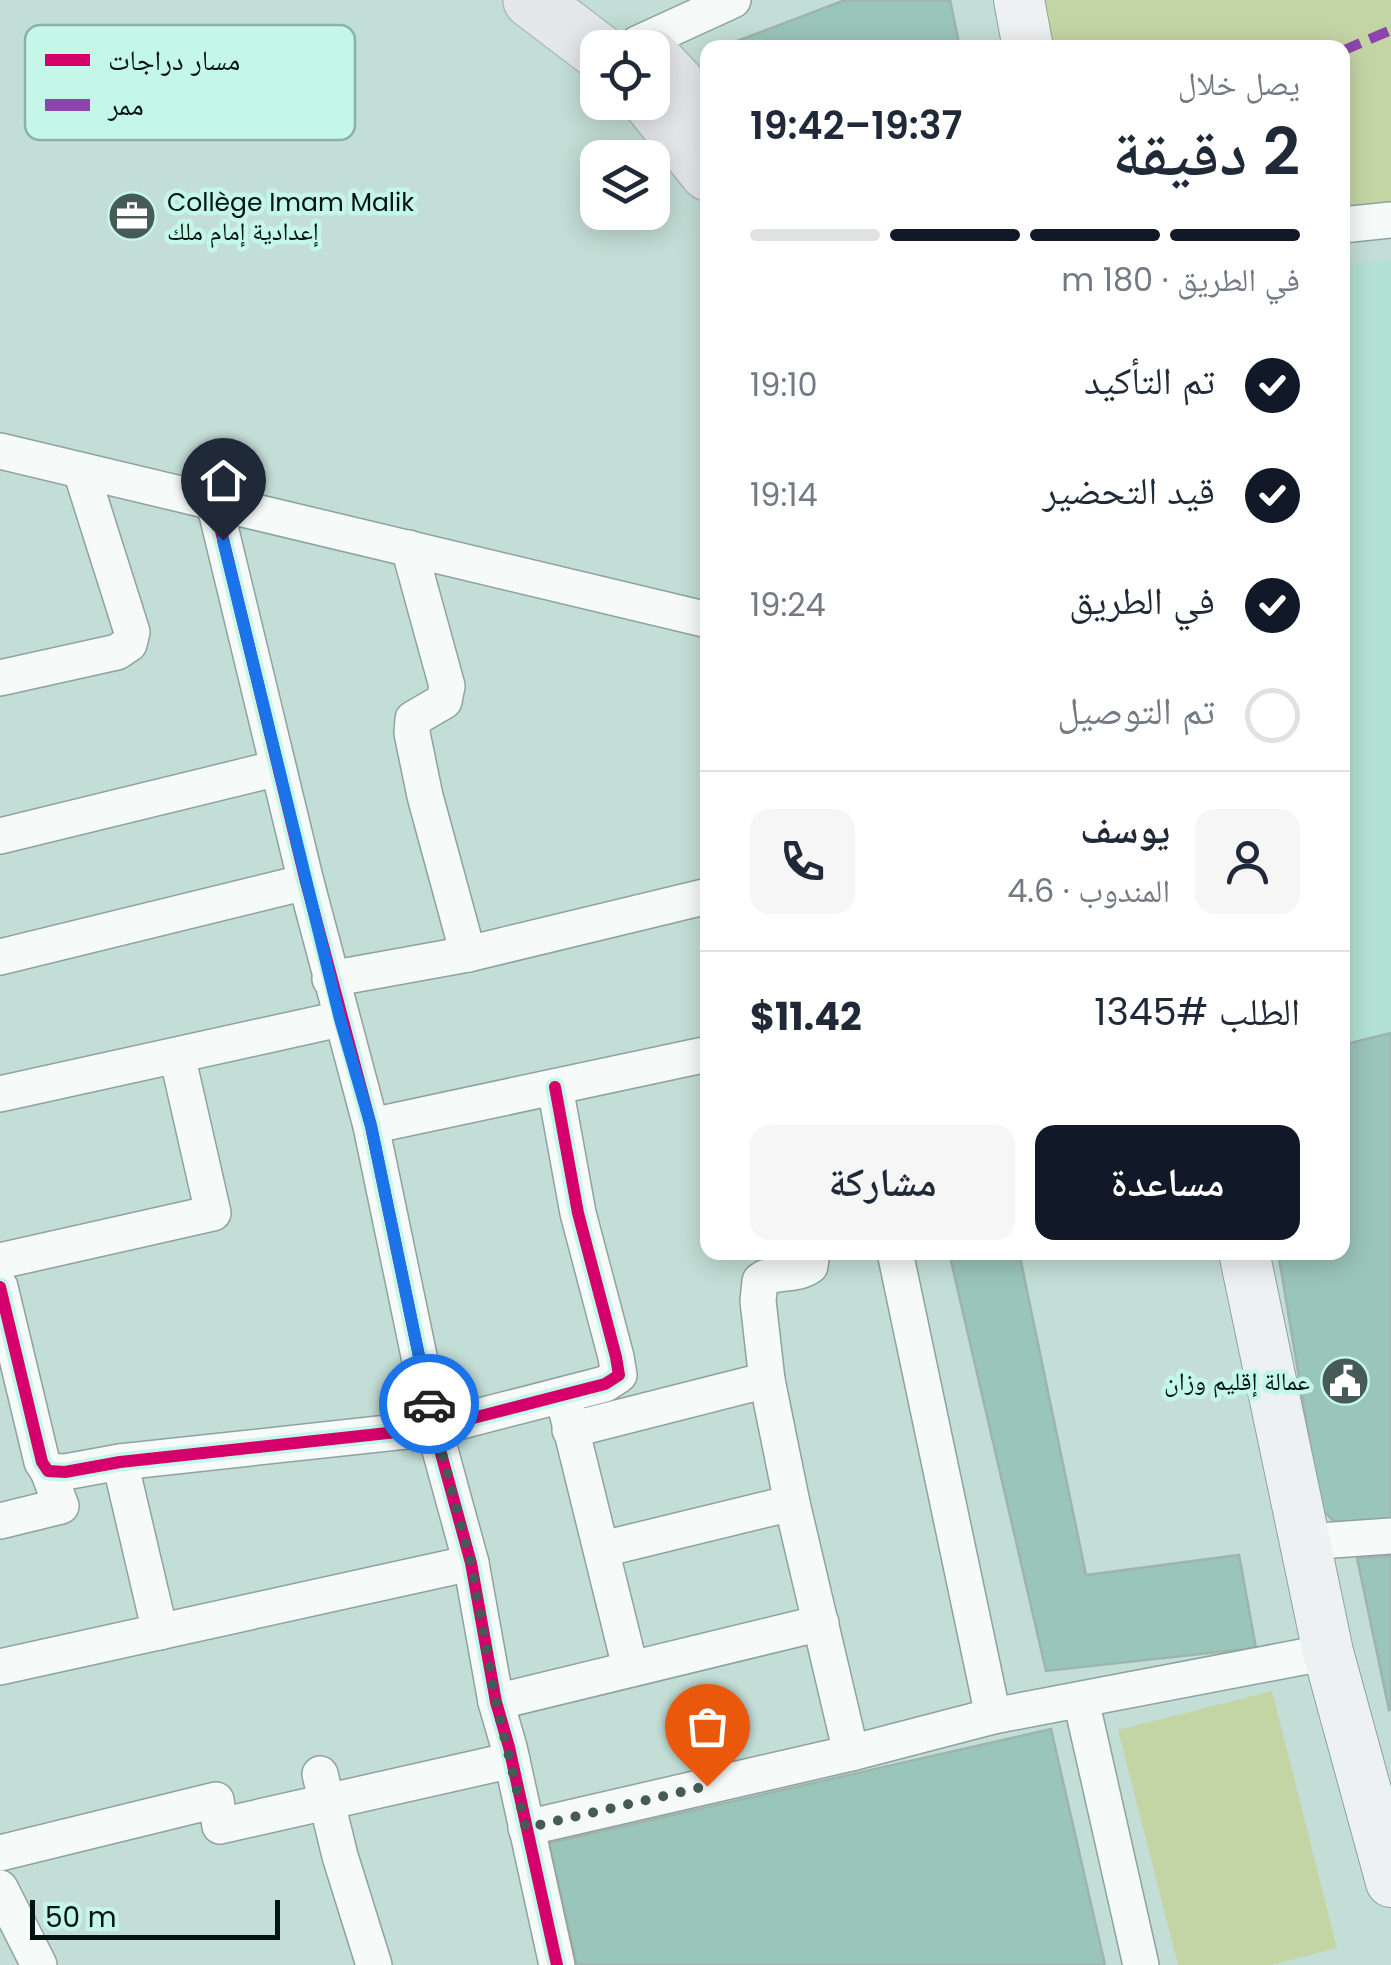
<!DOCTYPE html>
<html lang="ar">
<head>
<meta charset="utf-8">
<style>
	body { margin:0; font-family:Poppins,"Noto Naskh Arabic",sans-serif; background:#f6f6f7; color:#1f2937; direction:rtl; height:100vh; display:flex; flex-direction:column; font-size:38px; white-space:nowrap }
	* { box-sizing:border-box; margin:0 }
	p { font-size:32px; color:#747a83 }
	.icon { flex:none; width:55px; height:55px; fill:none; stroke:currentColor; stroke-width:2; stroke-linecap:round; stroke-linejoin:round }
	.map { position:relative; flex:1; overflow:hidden; direction:ltr }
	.drawer { position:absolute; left:700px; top:40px; width:650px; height:1220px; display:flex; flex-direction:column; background:#fff; border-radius:20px; box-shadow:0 5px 25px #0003; direction:rtl }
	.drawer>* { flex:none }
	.fabs { position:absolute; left:580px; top:30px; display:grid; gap:20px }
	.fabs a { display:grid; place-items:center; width:90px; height:90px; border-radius:20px; background:#fff; box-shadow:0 5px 25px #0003; font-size:50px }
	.scale { position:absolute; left:30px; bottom:25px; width:250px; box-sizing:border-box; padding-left:10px; border:5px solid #02140f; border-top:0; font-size:28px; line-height:35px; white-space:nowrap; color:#02140f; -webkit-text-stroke:8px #c4f7e7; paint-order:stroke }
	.pin { position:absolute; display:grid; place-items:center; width:85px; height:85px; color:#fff; margin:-102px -42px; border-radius:50% 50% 50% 0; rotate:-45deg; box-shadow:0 0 10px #0007 }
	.pin .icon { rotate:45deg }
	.courier { position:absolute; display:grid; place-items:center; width:100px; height:100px; margin:-50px; border:8px solid #1a73e8; border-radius:50%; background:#fff; color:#222; box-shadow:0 2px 12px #0007 }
	.overview em { font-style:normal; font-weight:600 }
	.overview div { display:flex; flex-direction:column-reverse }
	.overview { display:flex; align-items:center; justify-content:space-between; height:170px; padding:0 50px }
	h1 { font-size:65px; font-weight:600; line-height:75px }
	.bar { display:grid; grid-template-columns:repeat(4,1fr); gap:15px 10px; align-content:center; height:120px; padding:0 50px }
	.bar i { height:12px; border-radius:8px; background:#e0e1e3 }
	.bar .selected { background:#111827 }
	.bar p { grid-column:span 4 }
	.line { display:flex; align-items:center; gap:25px; padding:0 50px; border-top:2px solid #e0e1e3 }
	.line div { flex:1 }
	.round { display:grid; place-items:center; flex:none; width:105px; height:105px; border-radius:20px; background:#f6f6f7 }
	ol { padding:0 50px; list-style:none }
	li { display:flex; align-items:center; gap:30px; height:110px }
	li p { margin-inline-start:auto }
	li .icon { padding:10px; border-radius:50%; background:#111827; color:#fff; stroke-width:4 }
	li:last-child { color:#747a83 }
	li i { width:55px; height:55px; border:5px solid #e0e1e3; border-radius:50% }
	.primary-button { display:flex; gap:20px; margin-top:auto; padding:20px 50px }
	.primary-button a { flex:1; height:115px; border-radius:20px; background:#111827; color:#fff; font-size:40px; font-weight:600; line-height:115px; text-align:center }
	.primary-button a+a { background:#f6f6f7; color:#1f2937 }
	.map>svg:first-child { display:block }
	.built { fill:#b3e1d3 }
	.green { fill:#c4d5a5 }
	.building { fill:#9ac5ba; stroke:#9eb4ad; stroke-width:2.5 }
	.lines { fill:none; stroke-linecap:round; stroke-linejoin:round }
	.street-casing { stroke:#8ea39d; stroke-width:38 }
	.secondary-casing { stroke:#8ea39d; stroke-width:52 }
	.primary-casing { stroke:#aebbb8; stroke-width:58 }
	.street { stroke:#f6faf9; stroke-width:35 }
	.secondary { stroke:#eef1f2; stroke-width:50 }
	.primary { stroke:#e5e8eb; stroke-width:55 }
	.quiet { stroke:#8e44ad; stroke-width:10; stroke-dasharray:20 10; stroke-linecap:butt }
	.cycleway-casing { stroke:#c4f7e7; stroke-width:19 }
	.cycleway { stroke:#d6006c; stroke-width:12 }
	.done { stroke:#465b55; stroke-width:10; stroke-dasharray:0 18 }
	.route { stroke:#1a73e8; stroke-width:12 }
	.labels { text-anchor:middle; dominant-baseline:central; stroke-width:9; stroke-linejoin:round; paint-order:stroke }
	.poi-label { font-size:25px; fill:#02140f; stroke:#c4f7e7; text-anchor:start }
	.key { fill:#c4f7e7; stroke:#8ab3a6; stroke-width:2.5 }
	.key-label { font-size:28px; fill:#02140f }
</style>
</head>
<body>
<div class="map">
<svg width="1391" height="1965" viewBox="0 0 1391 1965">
	<rect width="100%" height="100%" fill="#c3ded6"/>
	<polygon class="built" points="1391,260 1391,1033 1343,1045 1343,264"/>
	<g class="green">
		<polygon points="1008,0 1391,0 1391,234 1343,238 1342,48 1018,47"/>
		<polygon points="1272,1691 1337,1948 1271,1965 1178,1965 1118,1730"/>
	</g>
	<g class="building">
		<polygon points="845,0 950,0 960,48 724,46"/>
		<polygon points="1391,1033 1391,1524 1338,1525 1321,1509 1278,1252 1342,1252 1342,1045"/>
		<polygon points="949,1252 1019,1252 1086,1575 1239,1555 1256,1648 1046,1671"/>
		<polygon points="1391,1556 1391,1709 1389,1710 1357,1558"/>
		<polygon points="1051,1729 1105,1965 577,1965 549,1843"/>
	</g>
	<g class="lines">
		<g class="street-casing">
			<g id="street">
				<polyline points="637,44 733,0"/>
				<polyline points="1342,225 1391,220"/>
				<polyline points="0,451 708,620"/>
				<polyline points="214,502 306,882 371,1126 434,1428 471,1563 496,1702 509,1747 557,1965"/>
				<polyline points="409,548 447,686 444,701 413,719 412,733 425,796 468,954"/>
				<polyline points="0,678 117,652 129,644 132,632 81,471"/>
				<polyline points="0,836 278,768"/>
				<polyline points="0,957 306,882"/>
				<polyline points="330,979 468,954 708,896"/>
				<polyline points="0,1094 340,1019"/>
				<polyline points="371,1126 708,1054"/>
				<path d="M812,1252L810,1266C795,1277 774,1269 760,1281L758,1301L767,1380L792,1503L851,1753"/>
				<polyline points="895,1252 993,1716 1328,1652"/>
				<polyline points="0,1261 213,1213 177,1055"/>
				<polyline points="0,1287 42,1462 48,1471 65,1472 120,1462 434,1428 605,1384 619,1375 616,1357 578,1213 555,1087"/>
				<polyline points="563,1396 630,1667"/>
				<polyline points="570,1430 767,1380"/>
				<polyline points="120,1462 160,1632"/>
				<polyline points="0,1521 61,1506 48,1471"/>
				<polyline points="1305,1542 1391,1536"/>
				<polyline points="603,1549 792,1503"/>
				<polyline points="0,1667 471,1563"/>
				<polyline points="1081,1700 1141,1965"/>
				<polyline points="496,1702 821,1623"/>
				<polyline points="320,1774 340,1856 374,1965"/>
				<polyline points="526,1828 851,1753 993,1716"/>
				<polyline points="0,1853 216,1800 220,1826 512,1760"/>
				<polyline points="0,1888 39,1965"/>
			</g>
		</g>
		<g class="secondary-casing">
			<g id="secondary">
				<polyline points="1019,0 1028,48"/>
				<polyline points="1244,1252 1328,1652 1391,1882"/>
			</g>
		</g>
		<g class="primary-casing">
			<g id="primary">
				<polyline points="531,0 598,51"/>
				<polyline points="652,57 708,117"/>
				<polyline points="651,102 708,173"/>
			</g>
		</g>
		<use href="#street" class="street"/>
		<use href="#secondary" class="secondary"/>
		<use href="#primary" class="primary"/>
		<polyline class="quiet" points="1342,51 1391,30"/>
		<g class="cycleway-casing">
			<g id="cycleway">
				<polyline points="214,502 306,882 371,1126 434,1428 471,1563 496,1702 509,1747 557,1965"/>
				<polyline points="0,1287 42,1462 48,1471 65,1472 120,1462 434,1428 605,1384 619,1375 616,1357 578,1213 555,1087"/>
			</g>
		</g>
		<use href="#cycleway" class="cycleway"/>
	</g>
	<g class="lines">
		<polyline class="done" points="429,1404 471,1563 496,1702 526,1828 707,1786"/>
		<polyline class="route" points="223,540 340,1019 371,1126 429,1404"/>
	</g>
	<defs>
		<g id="office-disc" transform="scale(2.5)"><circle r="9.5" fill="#465b55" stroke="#c4f7e7"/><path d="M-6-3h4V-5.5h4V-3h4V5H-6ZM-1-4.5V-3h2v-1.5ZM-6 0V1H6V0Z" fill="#fff"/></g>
		<g id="civic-disc" transform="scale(2.5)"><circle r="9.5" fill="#465b55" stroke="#c4f7e7"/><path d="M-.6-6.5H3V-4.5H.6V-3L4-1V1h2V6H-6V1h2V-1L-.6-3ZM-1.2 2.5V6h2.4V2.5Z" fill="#fff"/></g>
	</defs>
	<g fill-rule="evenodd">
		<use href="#office-disc" x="132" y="216"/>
		<use href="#civic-disc" x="1345" y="1381"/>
	</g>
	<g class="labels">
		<g class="poi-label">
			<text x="167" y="202">Collège Imam Malik<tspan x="167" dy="29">إعدادية إمام ملك</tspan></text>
			<text x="1310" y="1381" text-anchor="end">عمالة إقليم وزان</text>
		</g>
	</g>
	<rect x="25" y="25" width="330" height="115" rx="15" class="key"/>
	<rect x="45" y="54" width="45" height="12" fill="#d6006c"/>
	<rect x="45" y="99" width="45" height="12" fill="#8e44ad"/>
	<g class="key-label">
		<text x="108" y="70">مسار دراجات</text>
		<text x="108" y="115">ممر</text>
	</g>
</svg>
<div class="fabs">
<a><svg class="icon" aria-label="locate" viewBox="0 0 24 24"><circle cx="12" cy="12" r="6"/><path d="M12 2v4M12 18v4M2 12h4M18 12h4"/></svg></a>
<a><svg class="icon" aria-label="layers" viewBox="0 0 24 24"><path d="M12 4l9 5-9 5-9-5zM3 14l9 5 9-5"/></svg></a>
</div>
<div class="scale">50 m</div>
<div class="pin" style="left:707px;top:1786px;background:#ea580c"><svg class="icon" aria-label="bag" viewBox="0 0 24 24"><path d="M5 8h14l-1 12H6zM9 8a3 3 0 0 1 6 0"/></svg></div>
<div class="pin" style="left:223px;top:540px;background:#1f2937"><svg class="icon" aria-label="home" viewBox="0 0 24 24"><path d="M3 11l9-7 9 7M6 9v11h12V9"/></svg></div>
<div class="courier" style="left:429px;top:1404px"><svg class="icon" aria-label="car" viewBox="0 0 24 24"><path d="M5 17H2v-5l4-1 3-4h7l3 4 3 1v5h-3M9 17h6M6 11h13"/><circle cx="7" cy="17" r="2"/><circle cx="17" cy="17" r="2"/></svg></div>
<section class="drawer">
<div class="overview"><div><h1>2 دقيقة</h1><p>يصل خلال</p></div><em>19:37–19:42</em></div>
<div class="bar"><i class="selected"></i><i class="selected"></i><i class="selected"></i><i></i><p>في الطريق · 180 m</p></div>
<ol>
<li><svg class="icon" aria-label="check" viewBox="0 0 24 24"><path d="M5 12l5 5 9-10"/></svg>تم التأكيد<p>19:10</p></li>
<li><svg class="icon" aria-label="check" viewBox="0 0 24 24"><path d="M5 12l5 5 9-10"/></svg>قيد التحضير<p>19:14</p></li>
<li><svg class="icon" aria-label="check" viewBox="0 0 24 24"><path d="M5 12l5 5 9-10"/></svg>في الطريق<p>19:24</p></li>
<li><i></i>تم التوصيل</li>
</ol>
<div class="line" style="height:180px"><a class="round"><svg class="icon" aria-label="person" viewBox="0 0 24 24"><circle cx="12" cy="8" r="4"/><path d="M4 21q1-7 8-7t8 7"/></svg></a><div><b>يوسف</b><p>المندوب · 4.6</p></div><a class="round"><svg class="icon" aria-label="phone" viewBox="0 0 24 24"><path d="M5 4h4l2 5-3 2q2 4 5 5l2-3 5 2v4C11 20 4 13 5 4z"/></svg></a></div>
<div class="line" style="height:130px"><div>الطلب #1345</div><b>$11.42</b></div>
<div class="primary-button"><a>مساعدة</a><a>مشاركة</a></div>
</section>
</div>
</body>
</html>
